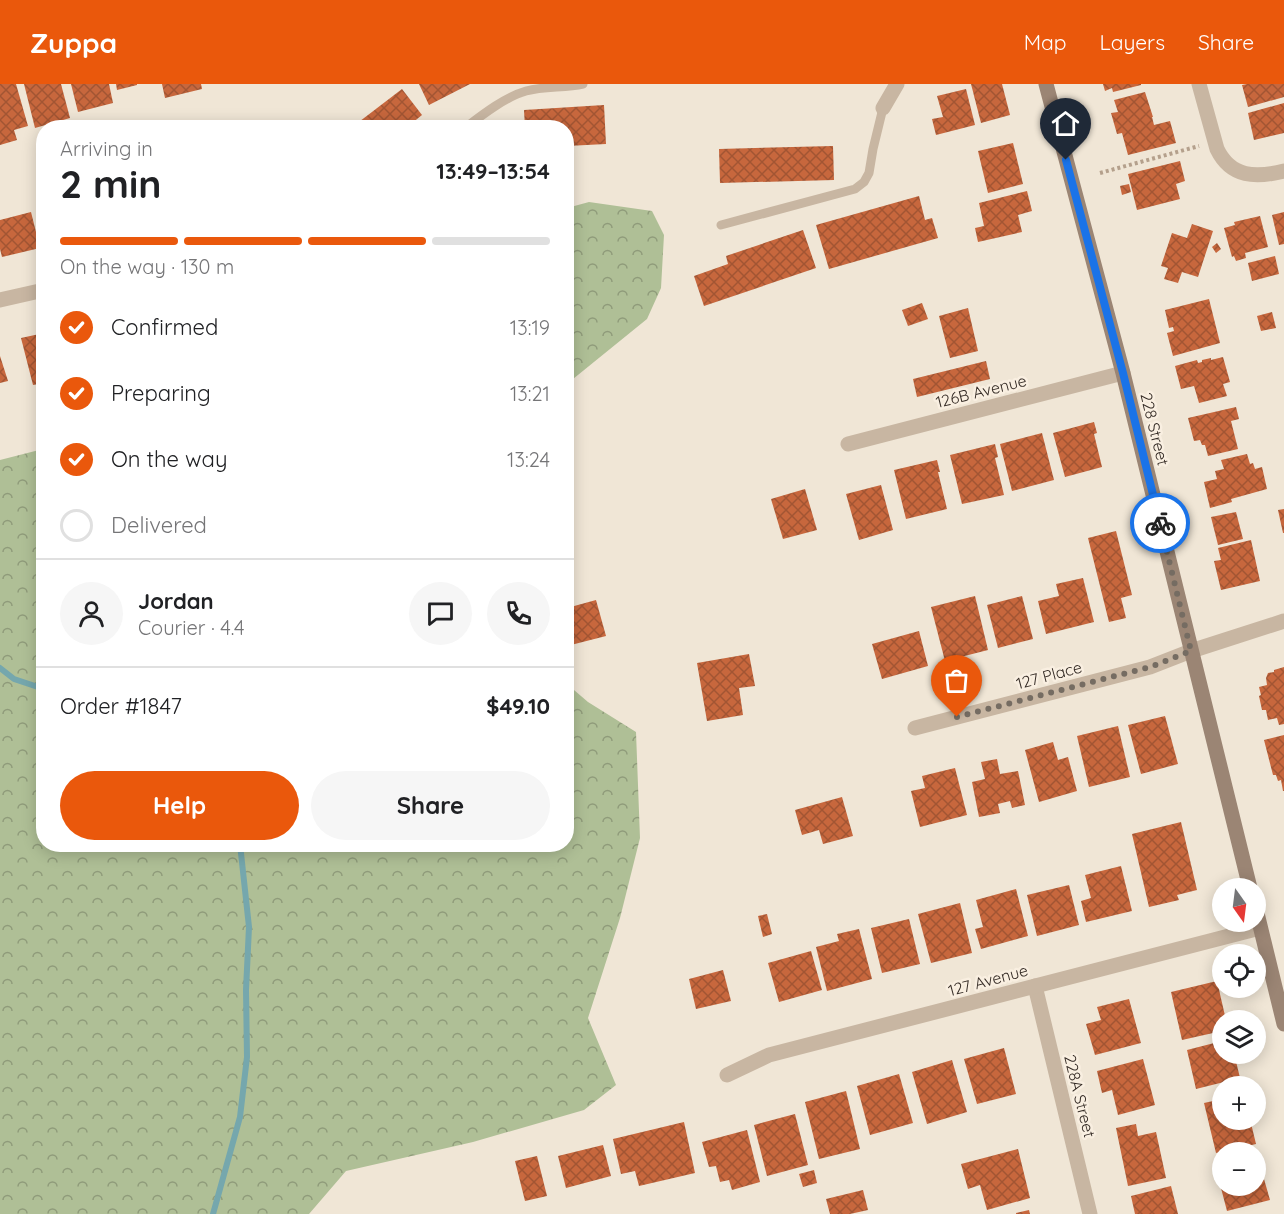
<!DOCTYPE html>
<html lang="en">
<head>
<meta charset="utf-8">
<style>
	body { margin:0; font-family:Quicksand,sans-serif; background:#f6f6f6; color:#202124; height:100vh; display:flex; flex-direction:column; font-size:22px; white-space:nowrap }
	* { box-sizing:border-box; margin:0 }
	p { font-size:20px; color:#757577 }
	.icon { flex:none; width:33px; height:33px; fill:none; stroke:currentColor; stroke-width:2; stroke-linecap:round; stroke-linejoin:round }
	.map { position:relative; flex:1; overflow:hidden }
	.sheet { position:absolute; left:36px; top:36px; width:538px; height:732px; display:flex; flex-direction:column; background:#fff; border-radius:24px; box-shadow:0 3px 15px #0003 }
	.sheet>* { flex:none }
	.needle { width:39px; rotate:166deg }
	.controls { position:absolute; left:1212px; top:794px; display:grid; gap:12px }
	.controls a { display:grid; place-items:center; width:54px; height:54px; border-radius:50%; background:#fff; box-shadow:0 3px 15px #0003; font-size:30px }
	.pin { position:absolute; display:grid; place-items:center; width:51px; height:51px; color:#fff; margin:-62px -26px; border-radius:50% 50% 50% 0; rotate:-45deg; box-shadow:0 0 6px #0007 }
	.pin .icon { rotate:45deg }
	.courier { position:absolute; display:grid; place-items:center; width:60px; height:60px; margin:-30px; border:4px solid #1a73e8; border-radius:50%; background:#fff; color:#222; box-shadow:0 2px 8px #0007 }
	.overview em { font-style:normal; font-weight:700 }
	.overview div { display:flex; flex-direction:column-reverse }
	.overview { display:flex; align-items:center; justify-content:space-between; height:102px; padding:0 24px }
	h1 { font-size:39px; font-weight:700; line-height:45px }
	.bar { display:grid; grid-template-columns:repeat(4,1fr); gap:9px 6px; align-content:center; height:72px; padding:0 24px }
	.bar i { height:8px; border-radius:4px; background:#e0e0e0 }
	.bar .selected { background:#ea580c }
	.bar p { grid-column:span 4 }
	.line { display:flex; align-items:center; gap:15px; padding:0 24px; border-top:2px solid #e0e0e0 }
	.line div { flex:1 }
	.round { display:grid; place-items:center; flex:none; width:63px; height:63px; border-radius:32px; background:#f6f6f6 }
	ol { padding:0 24px; list-style:none }
	li { display:flex; align-items:center; gap:18px; height:66px }
	li p { margin-inline-start:auto }
	li .icon { padding:6px; border-radius:50%; background:#ea580c; color:#fff; stroke-width:4 }
	li:last-child { color:#757577 }
	li i { width:33px; height:33px; border:3px solid #e0e0e0; border-radius:50% }
	.cta { display:flex; gap:12px; margin-top:auto; padding:12px 24px }
	.cta a { flex:1; height:69px; border-radius:36px; background:#ea580c; color:#fff; font-size:24px; font-weight:700; line-height:69px; text-align:center }
	.cta a+a { background:#f6f6f6; color:#202124 }
	header { display:flex; align-items:center; gap:36px; box-sizing:border-box; height:84px; padding:0 30px; background:#ea580c; color:#fff }
	header strong { font-size:28px }
	nav { display:flex; gap:33px; margin-inline-start:auto; font-size:21px }
	.map>svg:first-child { display:block }
	.forest { fill:url(#forest-crowns) }
	.lines { fill:none; stroke-linecap:round; stroke-linejoin:round }
	.stream { stroke:#75a7ad; stroke-width:6 }
	.building { fill:url(#building-cross-hatch) }
	.path { stroke:#b4a08c; stroke-width:4; stroke-dasharray:3 3; stroke-linecap:butt }
	.lane { stroke:#c8b6a2; stroke-width:9 }
	.street { stroke:#c8b6a2; stroke-width:15 }
	.secondary { stroke:#9b8574; stroke-width:15 }
	.done { stroke:#756c62; stroke-width:6; stroke-dasharray:0 10.8 }
	.route { stroke:#1a73e8; stroke-width:8 }
	.labels { text-anchor:middle; dominant-baseline:central; stroke-width:5; stroke-linejoin:round; paint-order:stroke }
	.street-label { font-size:16px; fill:#332a24; stroke:#f9efe1 }
</style>
</head>
<body>
<header>
<strong>Zuppa</strong>
<nav><a>Map</a><a>Layers</a><a>Share</a></nav>
</header>
<div class="map">
<svg width="1284" height="1130" viewBox="0 0 1284 1130">
	<defs>
		<pattern id="forest-crowns" width="20" height="18" patternUnits="userSpaceOnUse" patternTransform="scale(1.5)"><rect width="20" height="18" fill="#afbf96"/><path d="M2 6a3 3 0 1 1 6 0M12 15a3 3 0 1 1 6 0" fill="none" stroke="#8f9b7a"/></pattern>
		<pattern id="building-cross-hatch" width="8" height="8" patternUnits="userSpaceOnUse" patternTransform="scale(1.5)"><rect width="8" height="8" fill="#c7673d"/><path d="M0 0l8 8M0 8l8-8" fill="none" stroke="#a25533"/></pattern>
	</defs>
	<rect width="100%" height="100%" fill="#f0e6d6"/>
	<g class="forest">
		<polygon points="589,118 652,127 664,151 661,204 647,235 573,295 567,303 567,124"/>
		<polygon points="43,365 44,760 567,760 567,600 588,618 636,648 640,754 620,834 588,934 616,1001 584,1026 473,1058 346,1087 309,1130 0,1130 0,376"/>
	</g>
	<g class="lines">
		<g class="stream">
			<polyline points="0,584 14,595 44,605"/>
			<polyline points="213,1130 240,1033 247,973 246,906 249,843 240,760"/>
		</g>
	</g>
	<g class="building">
		<polygon points="0,0 16,0 28,42 14,46 17,56 0,61"/>
		<polygon points="24,0 61,0 70,34 35,44"/>
		<polygon points="71,0 109,0 113,19 78,28"/>
		<polygon points="116,0 137,0 137,1 117,6"/>
		<polygon points="162,0 201,0 202,5 165,14"/>
		<polygon points="419,0 470,0 429,21"/>
		<polygon points="971,0 1002,0 1010,31 981,39"/>
		<polygon points="1103,0 1141,0 1141,1 1113,8 1112,4 1105,7"/>
		<polygon points="1247,0 1284,0 1284,13 1248,23 1242,1"/>
		<polygon points="402,5 422,31 406,44 351,44"/>
		<polygon points="966,5 975,41 936,51 932,35 943,33 937,12"/>
		<polygon points="1145,8 1153,33 1152,33 1154,41 1170,37 1176,59 1128,71 1122,49 1117,50 1111,29 1118,28 1114,16"/>
		<polygon points="1284,19 1284,49 1254,56 1248,29"/>
		<polygon points="604,21 606,60 567,62 567,44 525,44 524,26"/>
		<polygon points="1013,59 1023,100 988,109 978,67"/>
		<polygon points="833,62 834,96 720,99 719,65"/>
		<polygon points="1180,77 1185,97 1176,100 1180,115 1137,126 1128,90"/>
		<polygon points="1129,100 1131,108 1122,111 1120,102"/>
		<polygon points="1027,107 1032,127 1018,131 1022,148 978,158 975,144 984,142 979,119"/>
		<polygon points="919,112 925,136 932,134 938,154 829,185 816,141"/>
		<polygon points="44,114 44,141 43,141 36,116"/>
		<polygon points="31,128 40,164 2,173 0,165 0,136"/>
		<polygon points="1284,128 1284,160 1279,161 1272,131"/>
		<polygon points="1260,132 1268,163 1245,169 1246,174 1236,177 1234,172 1232,173 1224,144 1235,141 1234,138"/>
		<polygon points="1192,140 1213,147 1198,193 1182,188 1178,199 1164,195 1168,184 1161,182 1172,149 1187,154"/>
		<polygon points="803,146 816,184 704,222 694,192 728,180 726,172"/>
		<polygon points="1217,159 1221,165 1216,169 1212,163"/>
		<polygon points="1275,172 1279,190 1252,197 1248,179"/>
		<polygon points="1209,215 1220,259 1173,272 1167,249 1174,247 1173,243 1169,244 1165,226"/>
		<polygon points="922,219 928,235 908,242 902,226"/>
		<polygon points="968,224 978,267 950,274 939,232"/>
		<polygon points="1272,228 1276,244 1261,247 1257,232"/>
		<polygon points="44,249 44,299 33,301 21,254"/>
		<polygon points="0,272 8,297 0,299"/>
		<polygon points="1223,273 1230,298 1223,300 1227,312 1199,319 1194,302 1181,305 1175,282 1197,276 1198,279 1202,278 1202,276 1211,274 1211,276"/>
		<polygon points="986,277 990,295 917,313 913,295"/>
		<polygon points="1236,323 1239,335 1231,337 1238,365 1208,372 1205,361 1202,361 1200,356 1194,357 1188,334"/>
		<polygon points="1094,338 1097,349 1094,350 1102,383 1065,393 1053,349"/>
		<polygon points="1042,349 1054,396 1012,407 1000,360"/>
		<polygon points="995,360 998,373 995,374 1004,411 962,420 950,371"/>
		<polygon points="1247,370 1250,380 1253,379 1255,385 1262,383 1267,405 1231,415 1232,418 1210,424 1204,398 1217,395 1215,387 1224,385 1221,376"/>
		<polygon points="937,376 940,388 938,388 947,425 906,435 894,386"/>
		<polygon points="881,401 893,446 859,456 846,410"/>
		<polygon points="805,405 817,446 783,455 771,415"/>
		<polygon points="1284,425 1284,449 1283,449 1278,426"/>
		<polygon points="1236,428 1243,455 1218,461 1211,433"/>
		<polygon points="1116,447 1132,511 1121,514 1126,534 1109,538 1088,454"/>
		<polygon points="1251,456 1260,497 1221,506 1214,477 1221,476 1218,464"/>
		<polygon points="1083,494 1094,538 1046,550 1038,517 1059,512 1056,500"/>
		<polygon points="975,512 988,566 945,577 931,523"/>
		<polygon points="1022,512 1033,555 998,564 987,521"/>
		<polygon points="596,516 606,552 567,562 567,524"/>
		<polygon points="919,547 928,582 882,595 872,560"/>
		<polygon points="749,570 755,602 739,604 743,631 707,637 697,579"/>
		<polygon points="1284,583 1284,640 1279,641 1277,634 1268,636 1266,626 1262,626 1259,612 1261,611 1259,603 1267,601 1266,594 1268,589 1274,588 1274,586"/>
		<polygon points="1165,632 1178,680 1141,690 1128,641"/>
		<polygon points="1118,642 1130,693 1089,703 1077,652"/>
		<polygon points="1284,651 1284,707 1283,707 1281,696 1278,697 1276,691 1273,691 1264,656"/>
		<polygon points="1053,658 1058,676 1068,673 1077,707 1039,718 1025,666"/>
		<polygon points="997,675 1000,690 1018,687 1025,721 1012,724 1010,717 998,720 1000,729 979,733 972,698 985,695 981,678"/>
		<polygon points="955,684 967,731 920,743 911,707 925,704 922,692"/>
		<polygon points="842,713 853,752 823,760 819,746 802,751 795,726"/>
		<polygon points="1181,738 1197,806 1177,811 1179,816 1149,823 1132,750"/>
		<polygon points="1121,782 1132,827 1086,838 1081,817 1091,814 1085,791"/>
		<polygon points="1069,801 1079,841 1037,852 1027,811"/>
		<polygon points="1016,805 1028,852 981,865 975,845 983,843 976,816"/>
		<polygon points="960,819 972,869 931,879 918,830"/>
		<polygon points="767,830 772,850 763,853 758,832"/>
		<polygon points="909,835 920,880 882,889 871,844"/>
		<polygon points="859,845 872,895 827,907 816,863 839,857 837,850"/>
		<polygon points="811,867 822,906 779,918 768,879"/>
		<polygon points="723,886 731,917 696,925 689,895"/>
		<polygon points="1217,897 1226,936 1222,936 1222,947 1182,956 1171,908"/>
		<polygon points="1129,915 1141,959 1095,971 1086,940 1101,936 1097,923"/>
		<polygon points="1222,957 1222,969 1234,969 1240,994 1196,1005 1187,966"/>
		<polygon points="1004,964 1016,1010 977,1020 964,975"/>
		<polygon points="1143,975 1155,1021 1118,1031 1112,1006 1102,1009 1097,987"/>
		<polygon points="952,976 967,1028 927,1040 912,988"/>
		<polygon points="899,990 913,1039 870,1051 857,1002"/>
		<polygon points="846,1007 860,1065 819,1075 805,1018"/>
		<polygon points="1222,1015 1222,1035 1250,1035 1256,1060 1216,1069 1204,1019"/>
		<polygon points="795,1030 808,1081 767,1092 754,1041"/>
		<polygon points="684,1038 695,1089 639,1102 635,1087 621,1090 613,1055"/>
		<polygon points="1136,1040 1138,1052 1156,1048 1166,1094 1128,1102 1116,1044"/>
		<polygon points="747,1046 760,1098 732,1106 729,1096 720,1098 716,1082 709,1083 702,1058"/>
		<polygon points="603,1061 611,1092 566,1104 558,1072"/>
		<polygon points="1018,1065 1030,1114 987,1126 980,1101 968,1105 961,1080"/>
		<polygon points="537,1072 547,1112 525,1117 515,1077"/>
		<polygon points="1222,1084 1222,1101 1256,1101 1256,1097 1264,1095 1270,1116 1227,1127 1216,1085"/>
		<polygon points="814,1086 817,1099 803,1103 799,1090"/>
		<polygon points="1171,1102 1178,1130 1135,1130 1131,1112"/>
		<polygon points="863,1106 868,1126 850,1130 830,1130 826,1115"/>
		<polygon points="1029,1126 1030,1130 1016,1130 1016,1129"/>
	</g>
	<g class="lines">
		<polyline class="path" points="1100,89 1199,62"/>
		<g class="lane">
			<path d="M465,44C482,31 505,13 526,7C544,2 565,4 583,0"/>
			<polyline points="721,141 855,105 864,98 869,89 873,65 883,24"/>
		</g>
		<g class="street">
			<path d="M1199,0L1217,65C1231,94 1256,94 1284,87"/>
			<polyline points="883,24 897,0"/>
			<polyline points="0,216 44,206"/>
			<polyline points="848,360 1123,289"/>
			<polyline points="915,644 1150,583 1191,567 1284,537"/>
			<polyline points="1035,902 1090,1130"/>
			<polyline points="727,991 769,971 1260,844"/>
		</g>
		<g class="secondary">
			<polyline points="1046,0 1123,289 1250,804"/>
			<polyline points="1256,825 1284,940"/>
		</g>
	</g>
	<g class="lines">
		<polyline class="done" points="957,633 1150,583 1191,567 1160,439"/>
		<polyline class="route" points="1066,76 1123,289 1160,439"/>
	</g>
	<g class="labels">
		<g class="street-label">
			<text transform="translate(981 307) rotate(-14)">126B Avenue</text>
			<text transform="translate(1155 345) rotate(76)">228 Street</text>
			<text transform="translate(1049 591) rotate(-15)">127 Place</text>
			<text transform="translate(988 896) rotate(-15)">127 Avenue</text>
			<text transform="translate(1080 1012) rotate(76)">228A Street</text>
		</g>
	</g>
</svg>
<div class="controls">
<a><svg class="needle" viewBox="-14 -14 28 28"><path d="M0-13l5 13h-10z" fill="#e53935"/><path d="M0 13l5-13h-10z" fill="#757577"/></svg></a>
<a><svg class="icon" aria-label="locate" viewBox="0 0 24 24"><circle cx="12" cy="12" r="6"/><path d="M12 2v4M12 18v4M2 12h4M18 12h4"/></svg></a>
<a><svg class="icon" aria-label="layers" viewBox="0 0 24 24"><path d="M12 4l9 5-9 5-9-5zM3 14l9 5 9-5"/></svg></a>
<a>+</a>
<a>−</a>
</div>
<div class="pin" style="left:957px;top:633px;background:#ea580c"><svg class="icon" aria-label="bag" viewBox="0 0 24 24"><path d="M5 8h14l-1 12H6zM9 8a3 3 0 0 1 6 0"/></svg></div>
<div class="pin" style="left:1066px;top:76px;background:#1f2937"><svg class="icon" aria-label="home" viewBox="0 0 24 24"><path d="M3 11l9-7 9 7M6 9v11h12V9"/></svg></div>
<div class="courier" style="left:1160px;top:439px"><svg class="icon" aria-label="bike" viewBox="0 0 24 24"><circle cx="6" cy="16" r="4"/><circle cx="18" cy="16" r="4"/><path d="M6 16l4-8h5l3 8M10 8l3 8H6M13 5h3"/></svg></div>
<section class="sheet">
<div class="overview"><div><h1>2 min</h1><p>Arriving in</p></div><em>13:49–13:54</em></div>
<div class="bar"><i class="selected"></i><i class="selected"></i><i class="selected"></i><i></i><p>On the way · 130 m</p></div>
<ol>
<li><svg class="icon" aria-label="check" viewBox="0 0 24 24"><path d="M5 12l5 5 9-10"/></svg>Confirmed<p>13:19</p></li>
<li><svg class="icon" aria-label="check" viewBox="0 0 24 24"><path d="M5 12l5 5 9-10"/></svg>Preparing<p>13:21</p></li>
<li><svg class="icon" aria-label="check" viewBox="0 0 24 24"><path d="M5 12l5 5 9-10"/></svg>On the way<p>13:24</p></li>
<li><i></i>Delivered</li>
</ol>
<div class="line" style="height:108px"><a class="round"><svg class="icon" aria-label="person" viewBox="0 0 24 24"><circle cx="12" cy="8" r="4"/><path d="M4 21q1-7 8-7t8 7"/></svg></a><div><b>Jordan</b><p>Courier · 4.4</p></div><a class="round"><svg class="icon" aria-label="chat" viewBox="0 0 24 24"><path d="M4 5h16v11H9l-5 4z"/></svg></a><a class="round"><svg class="icon" aria-label="phone" viewBox="0 0 24 24"><path d="M5 4h4l2 5-3 2q2 4 5 5l2-3 5 2v4C11 20 4 13 5 4z"/></svg></a></div>
<div class="line" style="height:78px"><div>Order #1847</div><b>$49.10</b></div>
<div class="cta"><a>Help</a><a>Share</a></div>
</section>
</div>
</body>
</html>
